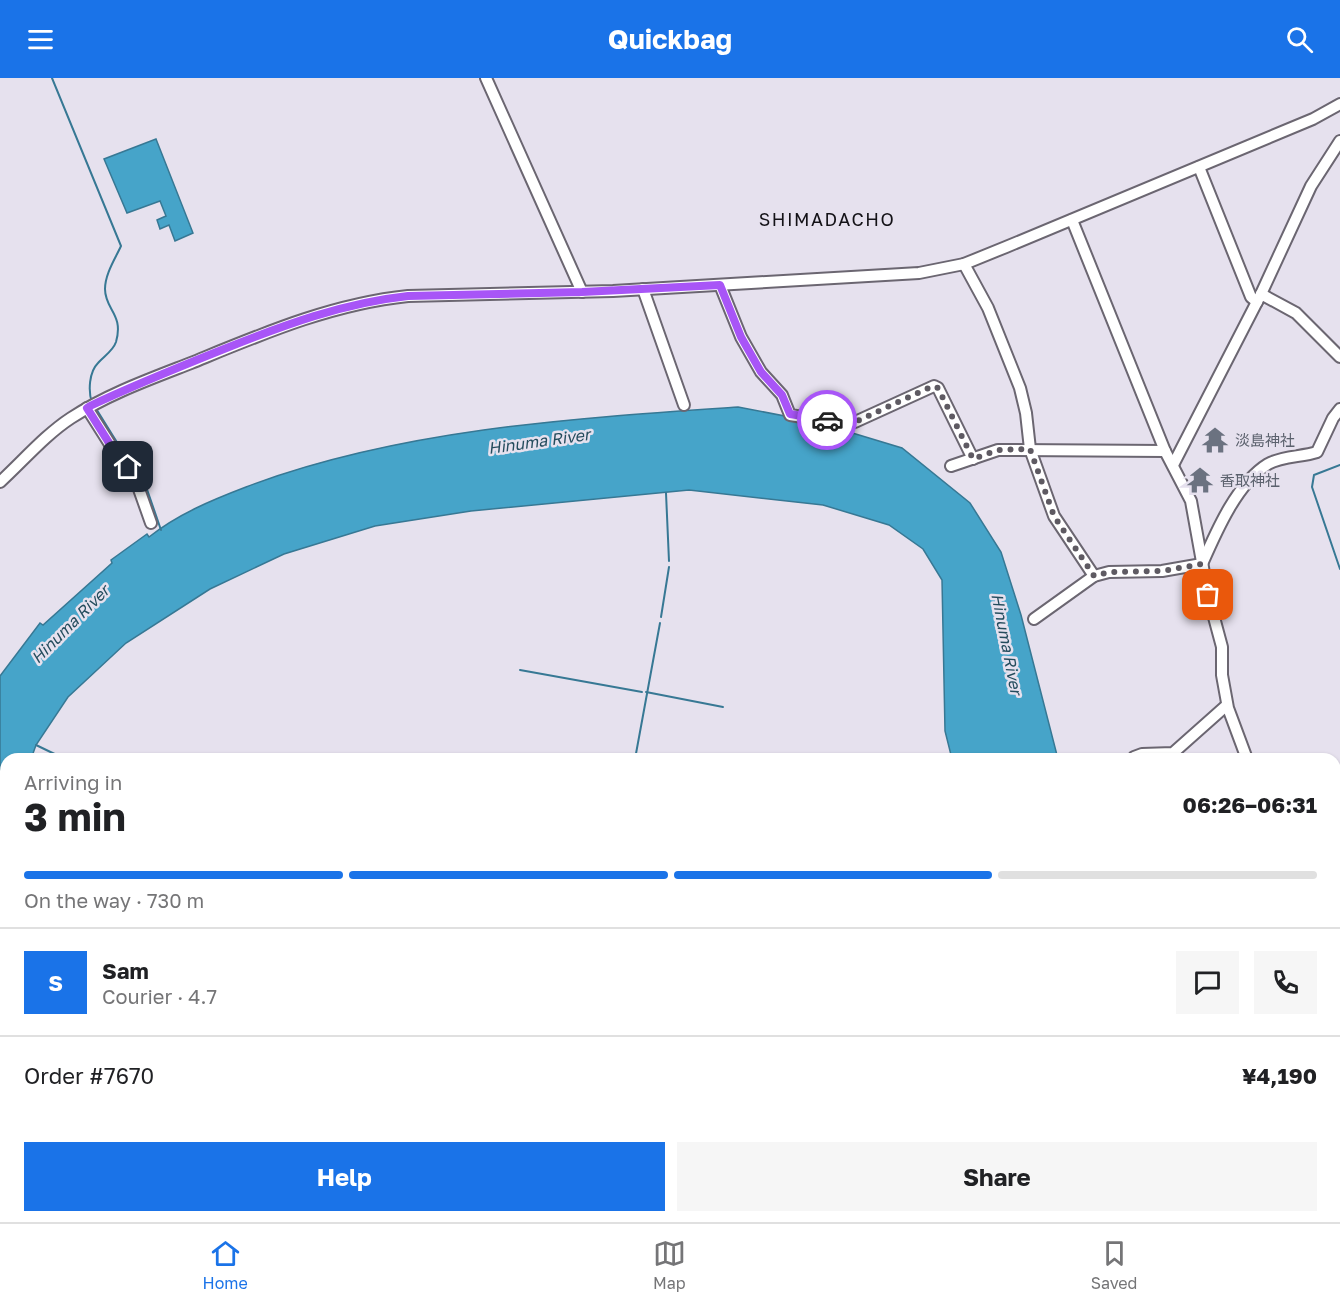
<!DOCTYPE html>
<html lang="en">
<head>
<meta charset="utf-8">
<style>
	body { margin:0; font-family:"Golos Text","Noto Sans JP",sans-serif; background:#f6f6f6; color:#202124; height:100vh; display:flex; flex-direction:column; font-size:22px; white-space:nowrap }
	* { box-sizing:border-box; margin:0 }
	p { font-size:20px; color:#757577 }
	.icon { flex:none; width:33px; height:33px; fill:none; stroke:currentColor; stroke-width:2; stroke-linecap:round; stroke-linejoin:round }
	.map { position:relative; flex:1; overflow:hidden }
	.side { position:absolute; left:0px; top:675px; width:1341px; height:470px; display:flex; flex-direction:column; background:#fff; border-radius:18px 18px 0 0; box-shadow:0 2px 4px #0004 }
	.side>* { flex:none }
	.pin { position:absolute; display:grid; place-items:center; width:51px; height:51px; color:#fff; margin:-26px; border-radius:12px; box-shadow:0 3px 9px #0006 }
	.courier { position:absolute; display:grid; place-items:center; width:60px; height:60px; margin:-30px; border:4px solid #a855f7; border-radius:50%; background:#fff; color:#222; box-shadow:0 2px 8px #0007 }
	.headline em { font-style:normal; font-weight:700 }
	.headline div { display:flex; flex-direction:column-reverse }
	.headline { display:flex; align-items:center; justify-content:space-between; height:102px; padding:0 24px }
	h1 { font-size:39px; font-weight:700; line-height:45px }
	.bar { display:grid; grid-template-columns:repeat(4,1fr); gap:9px 6px; align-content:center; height:72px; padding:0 24px }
	.bar i { height:8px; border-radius:4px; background:#e0e0e0 }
	.bar .active { background:#1a73e8 }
	.bar p { grid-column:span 4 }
	.line { display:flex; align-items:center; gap:15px; padding:0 24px; border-top:2px solid #e0e0e0 }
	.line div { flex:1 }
	.round { display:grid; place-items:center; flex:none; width:63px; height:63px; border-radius:0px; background:#f6f6f6 }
	.action { display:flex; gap:12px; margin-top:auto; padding:12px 24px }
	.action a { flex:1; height:69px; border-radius:0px; background:#1a73e8; color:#fff; font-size:24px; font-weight:700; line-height:69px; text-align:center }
	.action a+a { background:#f6f6f6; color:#202124 }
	header { display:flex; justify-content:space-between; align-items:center; height:78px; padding:0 24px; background:#1a73e8; color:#fff; font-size:27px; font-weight:700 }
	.dock { display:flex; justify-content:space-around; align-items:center; height:84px; border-top:2px solid #e0e0e0; background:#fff; font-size:16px; color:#757577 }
	.dock a { display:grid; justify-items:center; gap:3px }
	.dock .active { color:#1a73e8 }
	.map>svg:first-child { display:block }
	.water { fill:#46a4c9; stroke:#377894; stroke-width:1.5 }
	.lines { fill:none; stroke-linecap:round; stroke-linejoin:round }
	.stream { stroke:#377894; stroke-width:2 }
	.minor-casing { stroke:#6b6671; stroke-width:14 }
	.major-casing { stroke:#fff; stroke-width:16 }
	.minor { stroke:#fff; stroke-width:10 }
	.major { stroke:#f4abb9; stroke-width:14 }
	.done { stroke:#5e5a62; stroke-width:6; stroke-dasharray:0 10.8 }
	.route { stroke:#a855f7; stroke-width:8 }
	.labels { text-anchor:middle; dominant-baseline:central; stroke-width:5; stroke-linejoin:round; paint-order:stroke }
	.worship-label { font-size:15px; fill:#5b616d; stroke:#e6e1ee; text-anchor:start }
	.water-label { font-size:16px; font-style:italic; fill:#244c5d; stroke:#e6e1ee }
	.quarter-label { font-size:18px; letter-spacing:1.5px; fill:#141217; stroke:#e6e1ee }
</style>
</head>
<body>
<header><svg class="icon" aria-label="menu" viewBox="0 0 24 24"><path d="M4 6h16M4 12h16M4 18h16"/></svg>Quickbag<svg class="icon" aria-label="search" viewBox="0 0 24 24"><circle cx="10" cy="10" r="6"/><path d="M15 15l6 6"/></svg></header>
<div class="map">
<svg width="1340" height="1144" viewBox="0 0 1340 1144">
	<rect width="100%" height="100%" fill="#e6e1ee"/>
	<g class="water">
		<polygon points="156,61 193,155 175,163 169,147 160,151 157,142 166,138 160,123 127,135 104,81"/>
		<path d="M738,329L816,344L902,370L970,425L1001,474L1021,537L1058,681H952L945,653L942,502L923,471L889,447L823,427L689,412L471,433L375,448L284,476L210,511L126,565L68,619L36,667L31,681H6V911L0,912V598L40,545L43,547L112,485L111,482L147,456L149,459C178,436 212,422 246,409C399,351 576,340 738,329Z"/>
		<polygon points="1335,1115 1340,1118 1340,1144 1204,1144 1196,1139 1335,1138"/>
		<polygon points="17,1139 17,1138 110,1139 109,1144 15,1144"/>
	</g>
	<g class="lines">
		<g class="stream">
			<path d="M52,0L121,168C115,181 105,196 105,211C105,232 124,236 116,264C113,273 104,278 98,285C89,294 88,313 92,325"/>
			<polyline points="95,329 123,374 141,394 161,452"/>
			<polyline points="1340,387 1314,397 1312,409 1340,491"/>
			<polyline points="666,415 669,483"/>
			<polyline points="661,539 669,489"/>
			<polyline points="520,592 642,614"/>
			<polyline points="646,614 723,629"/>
			<polyline points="36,667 65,681"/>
			<polyline points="635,681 660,545"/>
			<polyline points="1335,822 1340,819"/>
			<polyline points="753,1138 784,1144"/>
			<polyline points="1085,1138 1091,1144"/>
		</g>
		<g class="minor-casing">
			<g id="minor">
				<polyline points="486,0 582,214"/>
				<polyline points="1199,89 1251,219 1257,224"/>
				<polyline points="1072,142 1165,373 1191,423 1208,517 1222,569 1222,597 1228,630 1247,681"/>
				<polyline points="964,186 988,230 1020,310 1026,335 1030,371 1054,438 1094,498"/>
				<polyline points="720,207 741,259 761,294 782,317 790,337 835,344 855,344 934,308 938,310 973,381"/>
				<polyline points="643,211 684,327"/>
				<polyline points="1261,216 1296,235 1340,279"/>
				<polyline points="87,330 118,379 134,397 151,445"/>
				<polyline points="1173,387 1261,216 1311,108 1340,63"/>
				<polyline points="951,388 998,372 1165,373"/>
				<path d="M0,404C23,383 45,357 71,340C108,316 150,301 191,285C262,256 331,226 408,218L613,213L919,195L964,186L1006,169L1313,41L1340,26"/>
				<path d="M1034,541L1094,498L1109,494L1162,493L1202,486C1216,454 1237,405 1268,386C1282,378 1302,379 1317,374L1333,340L1340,331"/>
				<polyline points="1133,681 1134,679 1142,676 1173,675 1227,627"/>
				<polyline points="1335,899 1340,900"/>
				<polyline points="1335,1016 1340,1021"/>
				<polyline points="544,1144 545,1138"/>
			</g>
		</g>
		<g class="major-casing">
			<g id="major">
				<polyline points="0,1009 6,1010"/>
				<polyline points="715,1138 745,1144"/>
			</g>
		</g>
		<use href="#minor" class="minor"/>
		<use href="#major" class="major"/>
	</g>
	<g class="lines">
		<polyline class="done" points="827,342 855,344 933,308 938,310 973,381 998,372 1030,371 1054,438 1094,498 1109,494 1162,493 1202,486 1208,517"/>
		<path class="route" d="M128,389L118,379L87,330L90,328C134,307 179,289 224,271C284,247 343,225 408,218L582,214L720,207L741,259L761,294L782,317L790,336L827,342"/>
	</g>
	<defs>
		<g id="temple-bare" transform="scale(2.07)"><path d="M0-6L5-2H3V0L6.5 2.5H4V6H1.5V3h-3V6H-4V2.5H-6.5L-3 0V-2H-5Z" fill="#6b7280" stroke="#e6e1ee" stroke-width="2.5" paint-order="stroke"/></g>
	</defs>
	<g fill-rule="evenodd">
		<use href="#temple-bare" x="1215" y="362"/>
		<use href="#temple-bare" x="1200" y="402"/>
	</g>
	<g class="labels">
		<g class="worship-label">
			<text x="1235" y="362">淡島神社</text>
			<text x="1220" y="402">香取神社</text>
		</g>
		<g class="water-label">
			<text transform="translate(539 363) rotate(-8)">Hinuma River</text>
			<text transform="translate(70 546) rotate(-45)">Hinuma River</text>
			<text transform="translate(1007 566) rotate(79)">Hinuma River</text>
		</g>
		<g class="quarter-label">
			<text x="827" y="141">SHIMADACHO</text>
		</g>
	</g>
</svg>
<div class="pin" style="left:1208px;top:517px;background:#ea580c"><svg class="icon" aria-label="bag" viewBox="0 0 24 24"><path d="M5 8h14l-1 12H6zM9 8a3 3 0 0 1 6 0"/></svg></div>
<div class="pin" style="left:128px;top:389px;background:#1f2937"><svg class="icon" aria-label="home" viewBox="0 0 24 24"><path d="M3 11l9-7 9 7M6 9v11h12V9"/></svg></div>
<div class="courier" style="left:827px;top:342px"><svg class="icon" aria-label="car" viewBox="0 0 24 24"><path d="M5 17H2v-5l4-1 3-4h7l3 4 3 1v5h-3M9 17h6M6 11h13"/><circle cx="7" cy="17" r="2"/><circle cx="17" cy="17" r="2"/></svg></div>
<section class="side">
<div class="headline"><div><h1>3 min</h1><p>Arriving in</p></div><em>06:26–06:31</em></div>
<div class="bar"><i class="active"></i><i class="active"></i><i class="active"></i><i></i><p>On the way · 730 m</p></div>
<div class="line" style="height:108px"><b class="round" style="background:#1a73e8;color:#fff">S</b><div><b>Sam</b><p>Courier · 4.7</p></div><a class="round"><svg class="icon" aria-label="chat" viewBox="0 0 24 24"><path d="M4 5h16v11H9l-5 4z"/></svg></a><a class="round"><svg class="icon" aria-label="phone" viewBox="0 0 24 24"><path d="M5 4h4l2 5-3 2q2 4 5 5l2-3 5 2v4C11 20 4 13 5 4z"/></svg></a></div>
<div class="line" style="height:78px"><div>Order #7670</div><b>¥4,190</b></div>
<div class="action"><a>Help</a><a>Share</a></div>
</section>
</div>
<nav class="dock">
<a class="active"><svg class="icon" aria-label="home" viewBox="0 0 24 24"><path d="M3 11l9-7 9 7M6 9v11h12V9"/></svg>Home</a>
<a><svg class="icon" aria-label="map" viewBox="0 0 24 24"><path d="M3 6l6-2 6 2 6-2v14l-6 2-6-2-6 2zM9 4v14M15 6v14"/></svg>Map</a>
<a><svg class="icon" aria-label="saved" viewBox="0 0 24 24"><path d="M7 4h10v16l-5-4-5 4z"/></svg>Saved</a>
</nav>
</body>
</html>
